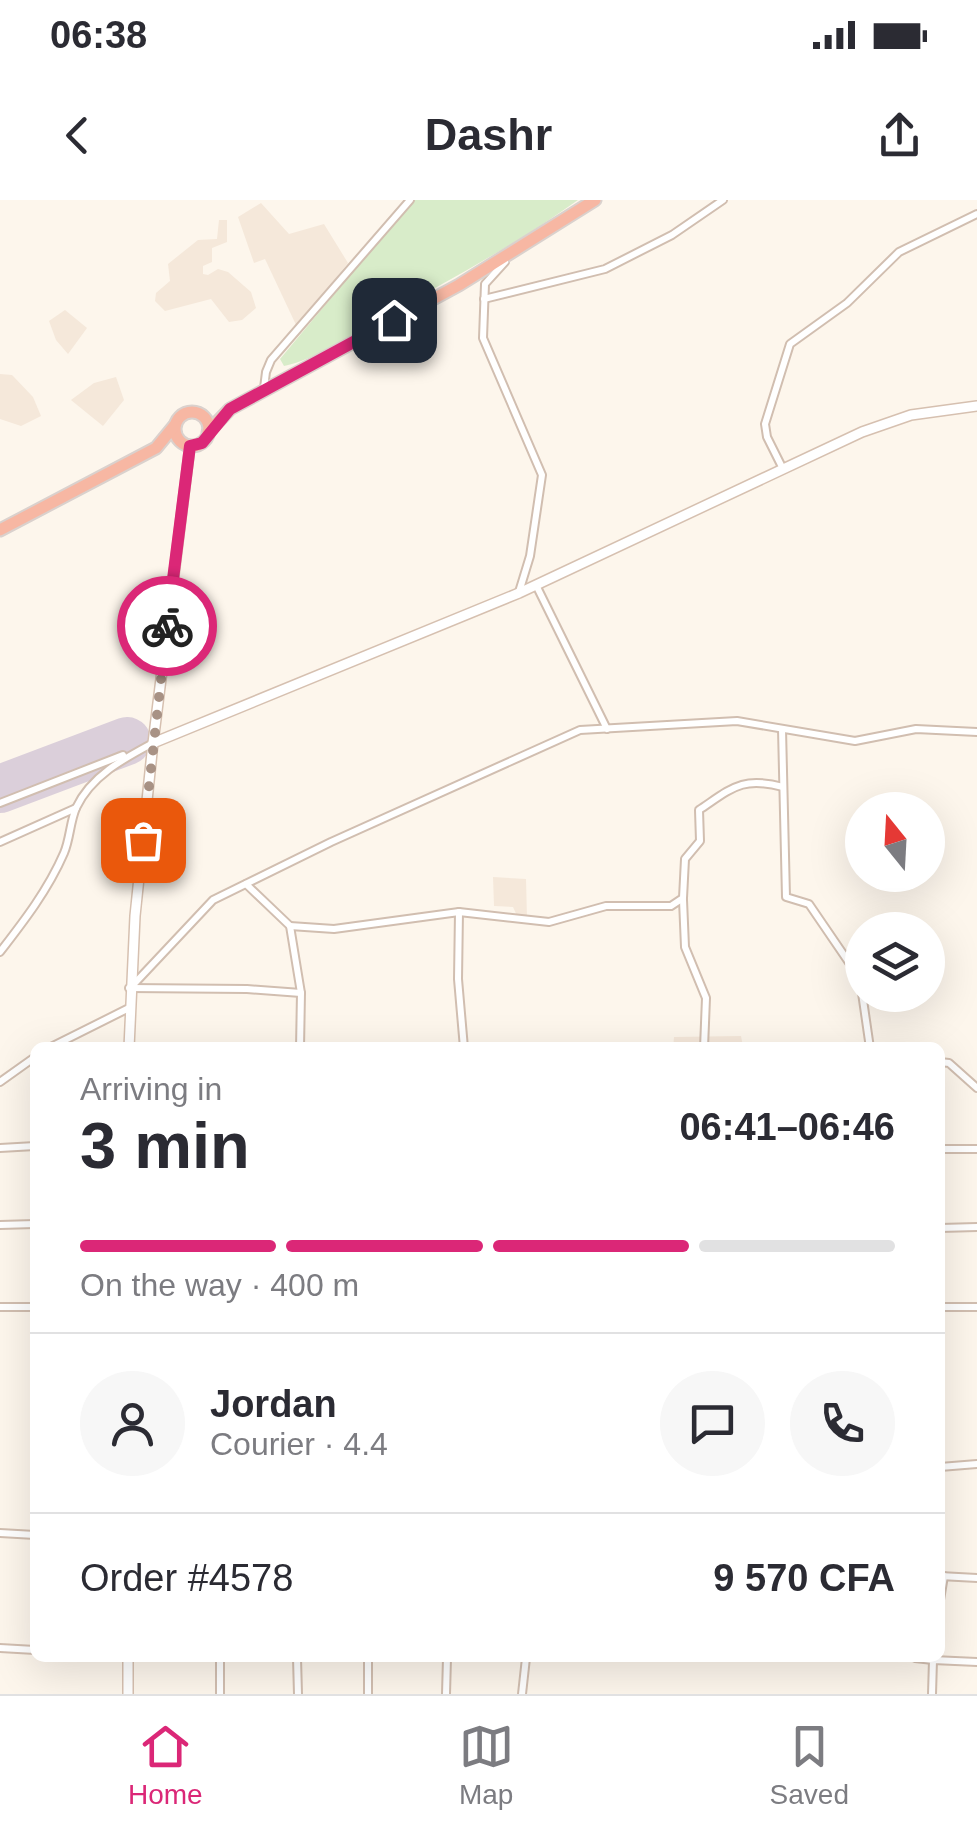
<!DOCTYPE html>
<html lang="en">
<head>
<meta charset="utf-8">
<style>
	body { margin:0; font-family:Helvetica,sans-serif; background:#f7f7f7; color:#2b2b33; height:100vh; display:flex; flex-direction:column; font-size:38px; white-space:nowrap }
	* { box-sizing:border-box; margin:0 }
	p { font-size:32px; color:#7c7c81 }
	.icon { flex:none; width:55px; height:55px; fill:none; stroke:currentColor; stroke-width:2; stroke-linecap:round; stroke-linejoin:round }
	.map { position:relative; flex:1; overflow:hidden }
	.panel { position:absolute; left:30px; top:842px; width:915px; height:620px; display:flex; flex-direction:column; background:#fff; border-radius:15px; box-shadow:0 10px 40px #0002 }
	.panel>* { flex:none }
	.needle { width:65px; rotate:342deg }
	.buttons { position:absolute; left:845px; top:592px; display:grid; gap:20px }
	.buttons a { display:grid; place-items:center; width:100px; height:100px; border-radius:50%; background:#fff; box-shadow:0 10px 40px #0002; font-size:50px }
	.pin { position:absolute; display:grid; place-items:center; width:85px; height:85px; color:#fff; margin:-42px; border-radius:20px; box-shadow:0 5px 15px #0006 }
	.courier { position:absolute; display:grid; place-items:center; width:100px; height:100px; margin:-50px; border:8px solid #db2777; border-radius:50%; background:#fff; color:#222; box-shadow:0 2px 12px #0007 }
	.head em { font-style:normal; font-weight:800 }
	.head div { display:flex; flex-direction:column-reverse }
	.head { display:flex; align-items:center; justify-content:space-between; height:170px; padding:0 50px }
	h1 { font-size:65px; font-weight:800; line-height:75px }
	.bar { display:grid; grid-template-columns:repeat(4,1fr); gap:15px 10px; align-content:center; height:120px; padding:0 50px }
	.bar i { height:12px; border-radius:8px; background:#e1e1e2 }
	.bar .active { background:#db2777 }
	.bar p { grid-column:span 4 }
	.line { display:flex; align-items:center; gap:25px; padding:0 50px; border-top:2px solid #e1e1e2 }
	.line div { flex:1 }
	.round { display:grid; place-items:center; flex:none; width:105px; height:105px; border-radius:52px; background:#f7f7f7 }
	.status { display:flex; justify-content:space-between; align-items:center; height:70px; padding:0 50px; background:#fff; direction:ltr }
	.status svg { height:28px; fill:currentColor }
	header { display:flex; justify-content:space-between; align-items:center; height:130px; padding:0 50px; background:#fff; font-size:45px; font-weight:800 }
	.tab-bar { display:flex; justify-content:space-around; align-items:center; height:140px; border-top:2px solid #e1e1e2; background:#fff; font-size:28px; color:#7c7c81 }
	.tab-bar a { display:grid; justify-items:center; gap:5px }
	.tab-bar .active { color:#db2777 }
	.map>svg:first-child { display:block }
	.residential { fill:#f5e8da }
	.green { fill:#d8ecc9 }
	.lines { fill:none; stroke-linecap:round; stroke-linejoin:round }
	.runway { stroke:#dbcfda; stroke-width:48 }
	.street-casing { stroke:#d1beb0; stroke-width:10 }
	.secondary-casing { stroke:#d6c0b0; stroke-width:12 }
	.highway-casing { stroke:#dad1cd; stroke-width:15 }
	.street { stroke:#fff; stroke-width:6 }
	.secondary { stroke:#fff; stroke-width:9 }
	.highway { stroke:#f7b7a3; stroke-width:11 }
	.done { stroke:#a89285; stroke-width:10; stroke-dasharray:0 18 }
	.route { stroke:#db2777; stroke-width:12 }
</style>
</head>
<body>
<div class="status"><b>06:38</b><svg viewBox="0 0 49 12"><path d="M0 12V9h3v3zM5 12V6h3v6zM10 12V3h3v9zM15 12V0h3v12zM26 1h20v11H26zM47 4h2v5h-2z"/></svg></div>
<header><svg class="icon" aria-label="back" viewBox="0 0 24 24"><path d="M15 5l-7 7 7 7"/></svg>Dashr<svg class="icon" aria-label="share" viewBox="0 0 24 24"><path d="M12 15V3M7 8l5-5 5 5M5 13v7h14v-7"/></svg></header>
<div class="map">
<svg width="977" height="1494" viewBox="0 0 977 1494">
	<rect width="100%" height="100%" fill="#fdf6ec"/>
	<g class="residential">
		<polygon points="261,3 289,34 324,24 348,63 297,127 265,59 254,63 238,17"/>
		<polygon points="219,20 227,20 227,42 212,48 212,62 203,66 203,74 208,75 218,69 228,72 251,92 256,108 242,120 229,122 211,99 165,111 155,101 156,93 170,81 168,64 198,40 217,39"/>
		<polygon points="65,110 87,128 68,154 56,140 49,121"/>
		<polygon points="0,174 12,175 33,197 41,216 21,226 0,219"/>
		<polygon points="116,177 124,200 103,226 71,200 94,183"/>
		<polygon points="493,677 526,679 527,718 518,718 513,707 494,706"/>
		<polygon points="741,836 743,847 673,848 674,837"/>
	</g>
	<path class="green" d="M413,0H578C515,45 448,81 380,118C350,135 317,159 284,166L280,159Z"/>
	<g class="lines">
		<polyline class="runway" points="0,589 127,541"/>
		<g class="street-casing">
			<g id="street">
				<polyline points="505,62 485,84 483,138 542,275 530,356 519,392"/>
				<polyline points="484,99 605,69 672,35 723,0"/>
				<polyline points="264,188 266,172 271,160 410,0"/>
				<polyline points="783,269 767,237 765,224 790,144 847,103 899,52 977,14"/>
				<polyline points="536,385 607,529"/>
				<polyline points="782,529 786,697 809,704 850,764 861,786 870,848"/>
				<polyline points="0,603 123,555"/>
				<polyline points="0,642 76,608"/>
				<polyline points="246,684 290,726 301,793 300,848"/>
				<polyline points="683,700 685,747 706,798 704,848"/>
				<polyline points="459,712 458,779 464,848"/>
				<path d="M290,726L334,729L459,712L549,722L606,706H671L683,698L685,659L700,641L699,610C732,588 742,576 783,587"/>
				<path d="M0,752C24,721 48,690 64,653C70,639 70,622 76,608C91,576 123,559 153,543"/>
				<polyline points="134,784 213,700 331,642 580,530 737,521 855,541 916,529 977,532"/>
				<polyline points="129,788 247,789 301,793"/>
				<polyline points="49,848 129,808"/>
				<polyline points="940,862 949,863 977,888"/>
				<polyline points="0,882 35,857"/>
				<polyline points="0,948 35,946"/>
				<polyline points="940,949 977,949"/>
				<polyline points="0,1025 35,1024"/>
				<polyline points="940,1028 977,1027"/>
				<polyline points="0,1107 35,1107"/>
				<polyline points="940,1107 977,1107"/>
				<polyline points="940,1267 977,1264"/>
				<polyline points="0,1333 35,1335"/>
				<polyline points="940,1376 977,1378"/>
				<polyline points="940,1400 944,1376"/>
				<polyline points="0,1448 35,1450"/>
				<polyline points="297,1458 298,1494"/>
				<polyline points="368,1458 368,1494"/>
				<polyline points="915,1458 933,1460"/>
				<polyline points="220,1494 220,1458"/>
				<polyline points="446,1494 447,1458"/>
				<polyline points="522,1494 526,1458"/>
				<polyline points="932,1494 933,1460 977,1462"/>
			</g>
		</g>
		<g class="secondary-casing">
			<g id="secondary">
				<polyline points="153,543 519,393 862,232 911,215 977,206"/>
				<polyline points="129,848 135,716 153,543 190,246"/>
				<polyline points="128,1458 128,1494"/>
			</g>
		</g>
		<g class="highway-casing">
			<g id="highway">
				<circle cx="192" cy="229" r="17"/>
				<polyline points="208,232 230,209 459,85 595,0"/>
				<polyline points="0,330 156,248 175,225"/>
			</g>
		</g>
		<use href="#street" class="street"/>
		<use href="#secondary" class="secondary"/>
		<use href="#highway" class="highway"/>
	</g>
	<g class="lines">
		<polyline class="done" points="143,640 167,426"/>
		<polyline class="route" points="167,426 190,246 202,243 230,209 394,120"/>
	</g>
</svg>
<div class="buttons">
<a><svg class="needle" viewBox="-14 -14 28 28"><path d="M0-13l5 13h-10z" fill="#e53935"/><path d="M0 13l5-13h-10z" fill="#7c7c81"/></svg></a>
<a><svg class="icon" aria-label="layers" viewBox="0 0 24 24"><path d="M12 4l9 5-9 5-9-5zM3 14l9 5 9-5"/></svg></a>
</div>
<div class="pin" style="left:143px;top:640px;background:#ea580c"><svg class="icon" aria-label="bag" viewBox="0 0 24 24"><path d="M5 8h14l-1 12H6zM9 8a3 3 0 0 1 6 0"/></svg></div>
<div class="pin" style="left:394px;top:120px;background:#1f2937"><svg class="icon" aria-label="home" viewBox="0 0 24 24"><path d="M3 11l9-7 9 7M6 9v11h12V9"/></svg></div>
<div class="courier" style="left:167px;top:426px"><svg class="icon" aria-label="bike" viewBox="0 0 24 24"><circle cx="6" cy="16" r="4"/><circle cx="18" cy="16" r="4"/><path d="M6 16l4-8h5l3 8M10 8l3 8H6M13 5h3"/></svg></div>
<section class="panel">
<div class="head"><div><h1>3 min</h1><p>Arriving in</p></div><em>06:41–06:46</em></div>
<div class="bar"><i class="active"></i><i class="active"></i><i class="active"></i><i></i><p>On the way · 400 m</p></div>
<div class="line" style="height:180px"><a class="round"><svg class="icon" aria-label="person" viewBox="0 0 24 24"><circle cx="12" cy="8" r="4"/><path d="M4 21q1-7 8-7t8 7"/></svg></a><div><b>Jordan</b><p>Courier · 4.4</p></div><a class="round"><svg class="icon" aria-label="chat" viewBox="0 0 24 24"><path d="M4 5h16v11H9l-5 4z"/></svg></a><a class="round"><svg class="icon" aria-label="phone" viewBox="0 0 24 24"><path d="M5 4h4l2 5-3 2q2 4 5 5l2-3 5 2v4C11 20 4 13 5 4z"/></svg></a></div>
<div class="line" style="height:130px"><div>Order #4578</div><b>9 570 CFA</b></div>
</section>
</div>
<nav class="tab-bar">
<a class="active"><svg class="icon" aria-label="home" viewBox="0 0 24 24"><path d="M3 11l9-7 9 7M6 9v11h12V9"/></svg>Home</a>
<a><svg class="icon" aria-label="map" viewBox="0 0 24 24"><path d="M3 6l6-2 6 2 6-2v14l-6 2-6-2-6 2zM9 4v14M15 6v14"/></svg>Map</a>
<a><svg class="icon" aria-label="saved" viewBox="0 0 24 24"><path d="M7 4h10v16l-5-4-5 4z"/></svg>Saved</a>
</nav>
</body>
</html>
